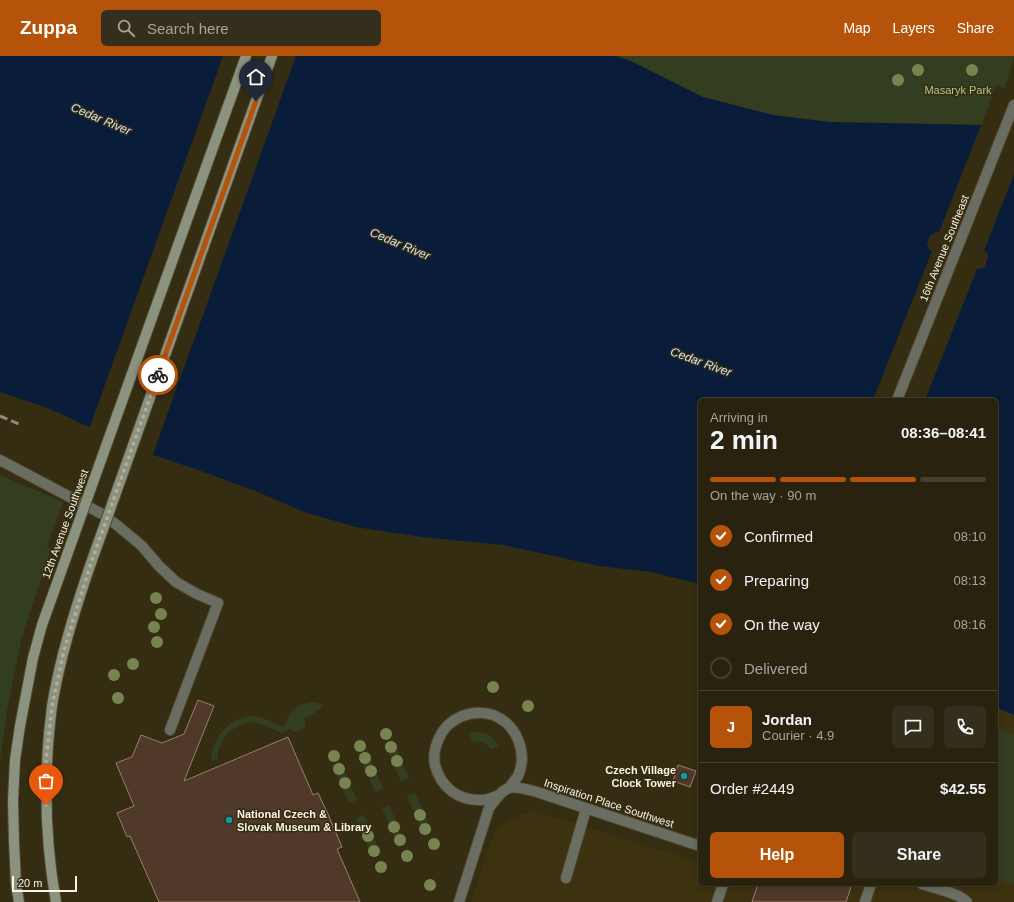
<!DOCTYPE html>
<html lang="en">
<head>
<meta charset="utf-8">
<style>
	body { margin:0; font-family:Arial,sans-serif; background:#342f1c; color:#f1f3f6; height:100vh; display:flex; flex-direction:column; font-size:15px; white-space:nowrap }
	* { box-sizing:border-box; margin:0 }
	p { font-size:13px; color:#a5a49e }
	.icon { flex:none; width:22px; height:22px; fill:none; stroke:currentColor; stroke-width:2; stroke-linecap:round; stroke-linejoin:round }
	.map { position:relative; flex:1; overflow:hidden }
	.details { position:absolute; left:698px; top:342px; width:300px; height:488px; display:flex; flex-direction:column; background:#28220e; border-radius:6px; box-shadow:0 2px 6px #0003,0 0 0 1px #443f2e }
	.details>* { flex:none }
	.scale { position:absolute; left:12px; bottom:10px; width:65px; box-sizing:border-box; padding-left:4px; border:2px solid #f9f4e4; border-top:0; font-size:11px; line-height:14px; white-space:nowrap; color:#f9f4e4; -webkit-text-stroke:3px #352d12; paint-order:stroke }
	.pin { position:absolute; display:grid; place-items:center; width:34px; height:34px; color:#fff; margin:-41px -17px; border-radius:50% 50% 50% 0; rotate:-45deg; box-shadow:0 0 4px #0007 }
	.pin .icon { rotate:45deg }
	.courier { position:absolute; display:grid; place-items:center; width:40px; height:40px; margin:-20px; border:3px solid #b45309; border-radius:50%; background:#fff; color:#222; box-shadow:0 1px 5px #0007 }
	.summary em { font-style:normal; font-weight:700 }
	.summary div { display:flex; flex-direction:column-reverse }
	.summary { display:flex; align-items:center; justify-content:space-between; height:68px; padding:0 12px }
	h1 { font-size:26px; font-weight:700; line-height:30px }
	.bar { display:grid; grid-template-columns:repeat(4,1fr); gap:6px 4px; align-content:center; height:48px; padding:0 12px }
	.bar i { height:5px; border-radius:3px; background:#443f2e }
	.bar .current { background:#b45309 }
	.bar p { grid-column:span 4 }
	.line { display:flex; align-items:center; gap:10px; padding:0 12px; border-top:1px solid #443f2e }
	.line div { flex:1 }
	.round { display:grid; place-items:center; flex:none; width:42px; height:42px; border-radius:6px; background:#342f1c }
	ol { padding:0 12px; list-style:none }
	li { display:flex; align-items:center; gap:12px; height:44px }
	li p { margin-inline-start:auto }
	li .icon { padding:4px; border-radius:50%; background:#b45309; color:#fff; stroke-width:4 }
	li:last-child { color:#a5a49e }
	li i { width:22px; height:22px; border:2px solid #443f2e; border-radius:50% }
	.button { display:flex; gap:8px; margin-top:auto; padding:8px 12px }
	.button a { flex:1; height:46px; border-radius:6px; background:#b45309; color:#fff; font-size:16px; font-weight:700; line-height:46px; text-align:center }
	.button a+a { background:#342f1c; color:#f1f3f6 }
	header { display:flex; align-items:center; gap:24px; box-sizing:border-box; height:56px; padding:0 20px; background:#b45309; color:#fff }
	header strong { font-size:19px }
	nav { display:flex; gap:22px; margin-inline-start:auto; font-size:14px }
	.search { width:280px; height:36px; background:#342f1c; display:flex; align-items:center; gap:10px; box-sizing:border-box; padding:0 14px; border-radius:6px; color:#a5a49e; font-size:15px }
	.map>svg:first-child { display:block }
	.built { fill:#3c320f }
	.green { fill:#333d1f }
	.water { fill:#091c39 }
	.pier { fill:#352d12 }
	.building { fill:#503928; stroke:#997e6b }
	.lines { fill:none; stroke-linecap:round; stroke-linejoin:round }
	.lane-casing { stroke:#50492f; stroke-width:12 }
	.street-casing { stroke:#50492f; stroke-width:12 }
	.secondary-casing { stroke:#50492f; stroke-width:12 }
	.lane { stroke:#6a6e62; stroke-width:10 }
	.street { stroke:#6a6e62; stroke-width:10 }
	.secondary { stroke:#8b927f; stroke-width:10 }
	.rail { stroke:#918a75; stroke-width:3; stroke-dasharray:8 4; stroke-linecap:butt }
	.secondary-bridge-casing { stroke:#50492f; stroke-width:12; stroke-linecap:butt }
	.secondary-bridge { stroke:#8b927f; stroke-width:10 }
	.tree { fill:#798352 }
	.done { stroke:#b4ae9a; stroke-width:4; stroke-dasharray:0 7.2 }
	.route { stroke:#b45309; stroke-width:5 }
	.culture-dot { fill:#0f9aa8; stroke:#352d12; stroke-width:1.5 }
	.labels { text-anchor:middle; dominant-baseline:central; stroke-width:3; stroke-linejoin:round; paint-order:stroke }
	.park-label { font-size:11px; fill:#b1c987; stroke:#352d12 }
	.street-label { font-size:11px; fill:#f9f4e4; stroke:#352d12 }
	.poi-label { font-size:11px; font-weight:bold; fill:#f9f4e4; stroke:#352d12; text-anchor:end }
	.water-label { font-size:12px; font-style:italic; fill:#d2e2fa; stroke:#352d12 }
</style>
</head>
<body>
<header>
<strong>Zuppa</strong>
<div class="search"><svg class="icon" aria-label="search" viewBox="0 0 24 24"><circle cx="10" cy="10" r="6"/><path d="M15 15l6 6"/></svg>Search here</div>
<nav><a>Map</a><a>Layers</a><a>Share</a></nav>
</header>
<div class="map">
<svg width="1014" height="846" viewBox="0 0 1014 846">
	<rect width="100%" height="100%" fill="#352d12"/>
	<polygon class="built" points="996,651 1014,659 1014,846 471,846 489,790 496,775 507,765 520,759 530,756 541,757 700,806 700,828 996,828"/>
	<g class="green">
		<polygon points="616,0 1014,0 1014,1 1005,32 996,29 982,69 829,66 773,59 703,41 631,5"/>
		<polygon points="0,419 63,446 47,491 51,493 22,581 7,654 0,704"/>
		<path d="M313,646H317L323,650L320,654L315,656V657L304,663L306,671L295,676L289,673L282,677C274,674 260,666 252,666C241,666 227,676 222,686C219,691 218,698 217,704L211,705C211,682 230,660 254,660C261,660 277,668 284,671C291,654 293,649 313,646Z"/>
		<polygon points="996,670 1014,679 1014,828 996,823"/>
		<path d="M477,676C487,676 494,681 499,690L491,693C486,687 481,685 473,686L469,678Z"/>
		<polygon points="392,683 409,722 401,725 384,687"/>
		<polygon points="367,694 383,733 375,736 358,698"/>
		<polygon points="340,705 357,744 349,747 332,709"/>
		<polygon points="415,737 432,775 424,779 407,740"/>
		<polygon points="389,749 406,788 398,791 382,752"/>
		<polygon points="364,759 381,798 372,801 356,763"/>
	</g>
	<polygon class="water" points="0,0 616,0 631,5 703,41 773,59 829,66 982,69 1014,77 1014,659 996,651 996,344 700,344 700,528 651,516 599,510 503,489 422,481 356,471 304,456 258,436 201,415 139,394 48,352 0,336"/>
	<g class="pier">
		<polygon points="223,0 296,0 152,401 138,396 89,373"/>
		<polygon points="982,67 1014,75 1014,118 984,195 986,196 988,199 986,208 984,212 977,213 925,344 873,344 932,195 929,193 928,191 927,187 930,180 936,176 939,176"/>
	</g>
	<g class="building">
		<polygon points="198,644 214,650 184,725 288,681 313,739 318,737 328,758 342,791 337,793 360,846 159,846 130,780 127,781 117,757 134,750 116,707 132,701 141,679 162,687 184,678"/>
		<polygon points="678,709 696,715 690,731 673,725"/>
		<polygon points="758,828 852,828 846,846 752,846"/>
	</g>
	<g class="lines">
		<g class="lane-casing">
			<g id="lane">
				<polyline points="170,674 218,547"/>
				<path d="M497,740C492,742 487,744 482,744C459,745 441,732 435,709C433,700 435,691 439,682C448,662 472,652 493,659C517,668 528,697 518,720C515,724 512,728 509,732"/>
				<polyline points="566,822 586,753"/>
				<polyline points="865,846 871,828"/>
			</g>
		</g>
		<g class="street-casing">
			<g id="street">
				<polyline points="897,344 1014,49"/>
				<polyline points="0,404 102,458 118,470 142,490 159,510 176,526 197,538 218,547"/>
				<path d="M922,828C934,832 959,837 967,846"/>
				<path d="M459,846L489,752C494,746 500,735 509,732C516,730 530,734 537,736L700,790"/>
				<polyline points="717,846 723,828"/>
			</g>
		</g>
		<g class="secondary-casing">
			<g id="secondary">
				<polyline points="206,111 246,0"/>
				<polyline points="229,120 272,0"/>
				<polyline points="19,846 16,828 14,785 13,745 15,704 20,670 33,602 42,569 67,499"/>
				<path d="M56,846C46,790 44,734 49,677C50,668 51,659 52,650C60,601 75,554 91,507"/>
			</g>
		</g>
		<use href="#lane" class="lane"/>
		<use href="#street" class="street"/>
		<use href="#secondary" class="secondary"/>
		<polyline class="rail" points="0,360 19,368"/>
		<g class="secondary-bridge-casing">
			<g id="secondary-bridge">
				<polyline points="67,499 206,111"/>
				<polyline points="91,507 229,120"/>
			</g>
		</g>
		<use href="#secondary-bridge" class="secondary-bridge"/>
	</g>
	<g class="tree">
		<circle cx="918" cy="14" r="6"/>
		<circle cx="972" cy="14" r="6"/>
		<circle cx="898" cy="24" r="6"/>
		<circle cx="156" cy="542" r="6"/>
		<circle cx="161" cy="558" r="6"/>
		<circle cx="154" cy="571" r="6"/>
		<circle cx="157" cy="586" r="6"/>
		<circle cx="133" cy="608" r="6"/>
		<circle cx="114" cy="619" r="6"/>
		<circle cx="493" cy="631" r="6"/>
		<circle cx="118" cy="642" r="6"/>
		<circle cx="528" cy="650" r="6"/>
		<circle cx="386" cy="678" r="6"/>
		<circle cx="360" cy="690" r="6"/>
		<circle cx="391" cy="691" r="6"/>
		<circle cx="334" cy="700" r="6"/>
		<circle cx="365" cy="702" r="6"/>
		<circle cx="397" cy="705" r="6"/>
		<circle cx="339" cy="713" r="6"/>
		<circle cx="371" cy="715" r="6"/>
		<circle cx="345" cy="727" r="6"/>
		<circle cx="420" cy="759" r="6"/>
		<circle cx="394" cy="771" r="6"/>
		<circle cx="425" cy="773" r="6"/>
		<circle cx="368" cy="780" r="6"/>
		<circle cx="400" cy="784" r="6"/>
		<circle cx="434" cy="788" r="6"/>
		<circle cx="374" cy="795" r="6"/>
		<circle cx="407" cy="800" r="6"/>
		<circle cx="381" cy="811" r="6"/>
		<circle cx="430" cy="829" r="6"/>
	</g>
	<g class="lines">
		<polyline class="done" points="46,749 46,705 52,650 64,594 91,507 158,319"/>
		<polyline class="route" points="158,319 256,45"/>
	</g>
	<g class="culture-dot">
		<circle cx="684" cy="720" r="4"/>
		<circle cx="229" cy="764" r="4"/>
	</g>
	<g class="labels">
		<g class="park-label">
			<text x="958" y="34">Masaryk Park</text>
		</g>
		<g class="street-label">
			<text transform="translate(944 192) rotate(-68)">16th Avenue Southeast</text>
			<text transform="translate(65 468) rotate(-70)">12th Avenue Southwest</text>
			<text transform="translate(609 747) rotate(18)">Inspiration Place Southwest</text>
		</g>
		<g class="poi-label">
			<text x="676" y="714">Czech Village<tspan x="676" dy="13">Clock Tower</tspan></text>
			<text x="237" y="758" text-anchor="start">National Czech &amp;<tspan x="237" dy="13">Slovak Museum &amp; Library</tspan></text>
		</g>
		<g class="water-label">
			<text transform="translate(101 63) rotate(23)">Cedar River</text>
			<text transform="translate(400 188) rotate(23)">Cedar River</text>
			<text transform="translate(701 306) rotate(20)">Cedar River</text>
		</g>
	</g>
</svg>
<div class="scale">20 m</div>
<div class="pin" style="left:46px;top:749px;background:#ea580c"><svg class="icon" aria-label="bag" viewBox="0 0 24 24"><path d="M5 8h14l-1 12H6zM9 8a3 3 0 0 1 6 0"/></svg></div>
<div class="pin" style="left:256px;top:45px;background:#1f2937"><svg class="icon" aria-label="home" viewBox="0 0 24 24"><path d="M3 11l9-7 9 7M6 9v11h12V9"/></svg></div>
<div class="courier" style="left:158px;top:319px"><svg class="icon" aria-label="bike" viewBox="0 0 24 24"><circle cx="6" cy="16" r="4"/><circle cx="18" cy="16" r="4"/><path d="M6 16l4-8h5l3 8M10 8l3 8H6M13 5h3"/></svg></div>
<section class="details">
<div class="summary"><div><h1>2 min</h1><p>Arriving in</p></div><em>08:36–08:41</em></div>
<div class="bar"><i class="current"></i><i class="current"></i><i class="current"></i><i></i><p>On the way · 90 m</p></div>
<ol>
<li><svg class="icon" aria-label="check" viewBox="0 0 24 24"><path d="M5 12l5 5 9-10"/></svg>Confirmed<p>08:10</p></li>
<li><svg class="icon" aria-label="check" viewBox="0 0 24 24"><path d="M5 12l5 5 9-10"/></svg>Preparing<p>08:13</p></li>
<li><svg class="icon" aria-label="check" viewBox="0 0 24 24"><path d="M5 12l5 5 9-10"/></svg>On the way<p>08:16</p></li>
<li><i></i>Delivered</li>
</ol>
<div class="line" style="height:72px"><b class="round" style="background:#b45309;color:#fff">J</b><div><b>Jordan</b><p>Courier · 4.9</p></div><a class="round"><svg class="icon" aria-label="chat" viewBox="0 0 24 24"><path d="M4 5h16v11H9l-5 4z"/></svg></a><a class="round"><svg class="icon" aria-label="phone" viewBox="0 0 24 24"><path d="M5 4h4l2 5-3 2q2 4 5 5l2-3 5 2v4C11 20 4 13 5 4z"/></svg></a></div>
<div class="line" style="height:52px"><div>Order #2449</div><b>$42.55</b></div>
<div class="button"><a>Help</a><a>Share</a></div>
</section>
</div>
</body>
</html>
